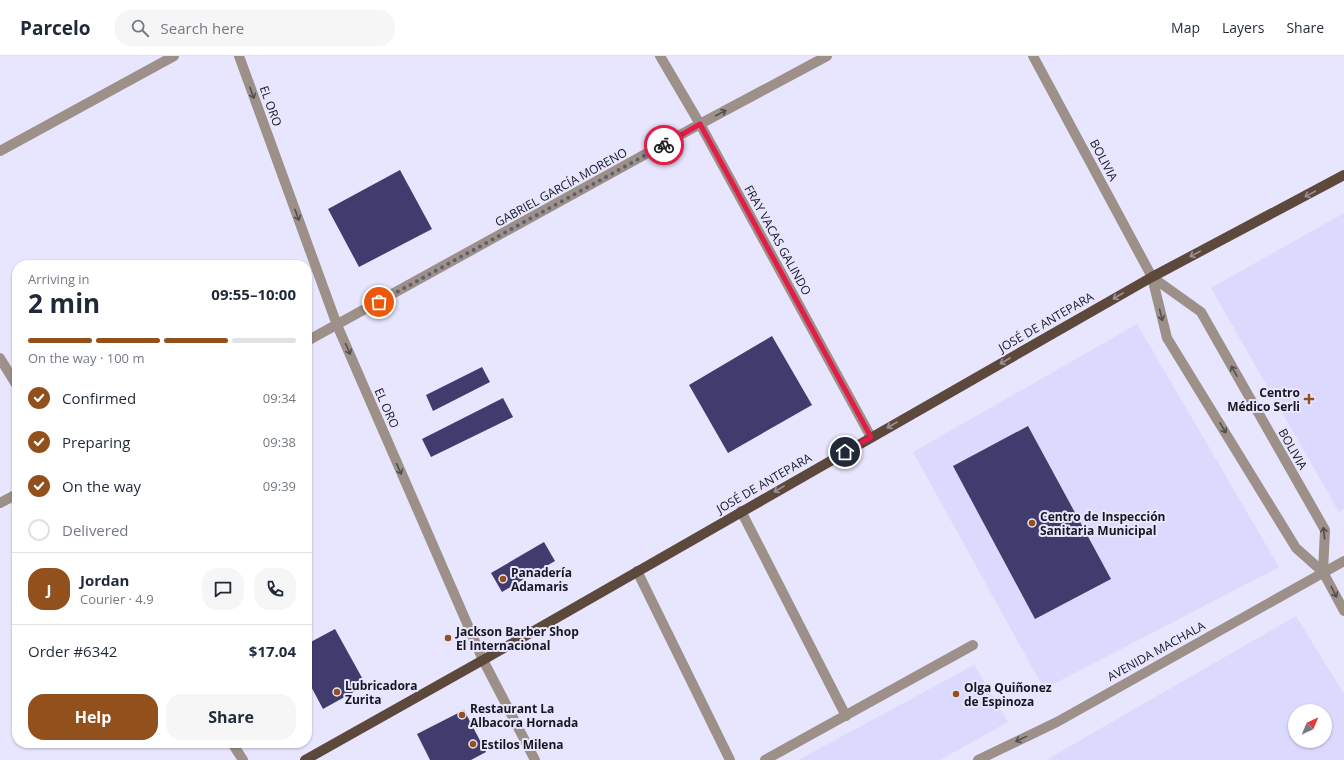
<!DOCTYPE html>
<html lang="en">
<head>
<meta charset="utf-8">
<style>
	body { margin:0; font-family:"Open Sans",sans-serif; background:#f6f6f7; color:#1f2937; height:100vh; display:flex; flex-direction:column; font-size:15px; white-space:nowrap }
	* { box-sizing:border-box; margin:0 }
	p { font-size:13px; color:#747a83 }
	.icon { flex:none; width:22px; height:22px; fill:none; stroke:currentColor; stroke-width:2; stroke-linecap:round; stroke-linejoin:round }
	.map { position:relative; flex:1; overflow:hidden }
	.sheet { position:absolute; left:12px; top:204px; width:300px; height:488px; display:flex; flex-direction:column; background:#fff; border-radius:16px; box-shadow:0 1px 3px #0004 }
	.sheet>* { flex:none }
	.needle { width:26px; rotate:44deg }
	.buttons { position:absolute; left:1288px; top:648px; display:grid; gap:8px }
	.buttons a { display:grid; place-items:center; width:44px; height:44px; border-radius:50%; background:#fff; box-shadow:0 1px 3px #0004; font-size:20px }
	.pin { position:absolute; display:grid; place-items:center; width:34px; height:34px; color:#fff; margin:-17px; border:2px solid #fff; border-radius:50%; box-shadow:0 1px 4px #0007 }
	.courier { position:absolute; display:grid; place-items:center; width:40px; height:40px; margin:-20px; border:3px solid #e11d48; border-radius:50%; background:#fff; color:#222; box-shadow:0 1px 5px #0007 }
	.head em { font-style:normal; font-weight:700 }
	.head div { display:flex; flex-direction:column-reverse }
	.head { display:flex; align-items:center; justify-content:space-between; height:68px; padding:0 16px }
	h1 { font-size:26px; font-weight:700; line-height:30px }
	.bar { display:grid; grid-template-columns:repeat(4,1fr); gap:6px 4px; align-content:center; height:48px; padding:0 16px }
	.bar i { height:5px; border-radius:3px; background:#e0e1e3 }
	.bar .current { background:#92501d }
	.bar p { grid-column:span 4 }
	.line { display:flex; align-items:center; gap:10px; padding:0 16px; border-top:1px solid #e0e1e3 }
	.line div { flex:1 }
	.round { display:grid; place-items:center; flex:none; width:42px; height:42px; border-radius:16px; background:#f6f6f7 }
	ol { padding:0 16px; list-style:none }
	li { display:flex; align-items:center; gap:12px; height:44px }
	li p { margin-inline-start:auto }
	li .icon { padding:4px; border-radius:50%; background:#92501d; color:#fff; stroke-width:4 }
	li:last-child { color:#747a83 }
	li i { width:22px; height:22px; border:2px solid #e0e1e3; border-radius:50% }
	.button { display:flex; gap:8px; margin-top:auto; padding:8px 16px }
	.button a { flex:1; height:46px; border-radius:16px; background:#92501d; color:#fff; font-size:16px; font-weight:700; line-height:46px; text-align:center }
	.button a+a { background:#f6f6f7; color:#1f2937 }
	header { display:flex; align-items:center; gap:24px; box-sizing:border-box; height:56px; padding:0 20px; background:#fff; border-bottom:1px solid #e0e1e3 }
	header strong { font-size:19px }
	nav { display:flex; gap:22px; margin-inline-start:auto; font-size:14px }
	.search { width:280px; height:36px; background:#f6f6f7; display:flex; align-items:center; gap:10px; box-sizing:border-box; padding:0 14px; border-radius:16px; color:#747a83; font-size:15px }
	.map>svg:first-child { display:block }
	.built { fill:#dcd9fe; fill-rule:evenodd }
	.building { fill:#423b6d }
	.lines { fill:none; stroke-linecap:round; stroke-linejoin:round }
	.minor { stroke:#9c9089; stroke-width:10 }
	.major { stroke:#5d493c; stroke-width:10 }
	.oneway { stroke:#534d50 }
	.oneway2 { stroke:#9b9093 }
	.done { stroke:#605f6e; stroke-width:4; stroke-dasharray:0 7.2 }
	.route { stroke:#e11d48; stroke-width:5 }
	.poi-dot { fill:#92501d; stroke:#e7e6fe; stroke-width:1.5 }
	.labels { text-anchor:middle; dominant-baseline:central; stroke-width:4; stroke-linejoin:round; paint-order:stroke }
	.street-label { font-size:12px; fill:#181721; stroke:#e7e6fe }
	.poi-label { font-size:12px; font-weight:bold; fill:#181721; stroke:#e7e6fe; text-anchor:start }
</style>
</head>
<body>
<header>
<strong>Parcelo</strong>
<div class="search"><svg class="icon" aria-label="search" viewBox="0 0 24 24"><circle cx="10" cy="10" r="6"/><path d="M15 15l6 6"/></svg>Search here</div>
<nav><a>Map</a><a>Layers</a><a>Share</a></nav>
</header>
<div class="map">
<svg width="1344" height="704" viewBox="0 0 1344 704">
	<rect width="100%" height="100%" fill="#e7e6fe"/>
	<g class="built">
		<polygon points="1344,157 1344,453 1339,456 1211,232"/>
		<polygon points="1137,268 1279,511 1044,633 913,396"/>
		<path d="M1296,560L1344,638V704H1046ZM1295,655H1325V685H1295Z"/>
		<polygon points="974,609 1008,666 940,704 798,704"/>
	</g>
	<g class="building">
		<polygon points="400,114 432,173 359,211 328,153"/>
		<polygon points="772,280 812,349 728,397 689,329"/>
		<polygon points="482,311 490,326 433,355 426,339"/>
		<polygon points="503,342 513,361 431,401 422,383"/>
		<polygon points="1028,370 1111,523 1035,563 953,410"/>
		<polygon points="544,486 555,505 502,536 491,517"/>
		<polygon points="335,573 366,629 323,653 307,623 307,588"/>
		<polygon points="464,654 486,696 471,704 430,704 417,678"/>
	</g>
	<g class="lines">
		<g class="minor">
			<polyline points="239,0 337,269 483,604 535,704"/>
			<polyline points="660,0 700,68 871,381"/>
			<polyline points="1033,0 1152,221 1167,282 1296,492 1323,516 1344,555"/>
			<polyline points="0,95 174,0"/>
			<polyline points="1152,221 1201,256 1325,474 1323,516"/>
			<polyline points="307,285 700,68 827,0"/>
			<polyline points="0,302 17,330"/>
			<polyline points="0,447 17,438"/>
			<polyline points="741,455 846,660"/>
			<polyline points="637,515 730,704"/>
			<polyline points="232,687 243,704"/>
			<polyline points="765,704 973,589"/>
			<polyline points="978,704 1057,666 1344,505"/>
		</g>
		<polyline class="major" points="305,704 483,604 1152,221 1344,119"/>
	</g>
	<defs><path id="oneway-shaft" d="M-6 0H5M1.5-3L5.5 0L1.5 3" fill="none" stroke-width="1.6" stroke-linecap="round" stroke-linejoin="round"/></defs>
	<g class="oneway">
		<use href="#oneway-shaft" transform="translate(252 37) rotate(70)"/>
		<use href="#oneway-shaft" transform="translate(721 57) rotate(-28)"/>
		<use href="#oneway-shaft" transform="translate(297 159) rotate(70)"/>
		<use href="#oneway-shaft" transform="translate(1161 259) rotate(76)"/>
		<use href="#oneway-shaft" transform="translate(348 293) rotate(66)"/>
		<use href="#oneway-shaft" transform="translate(1234 315) rotate(-120)"/>
		<use href="#oneway-shaft" transform="translate(1223 372) rotate(59)"/>
		<use href="#oneway-shaft" transform="translate(399 413) rotate(66)"/>
		<use href="#oneway-shaft" transform="translate(1324 477) rotate(-97)"/>
		<use href="#oneway-shaft" transform="translate(1334 536) rotate(62)"/>
		<use href="#oneway-shaft" transform="translate(1021 683) rotate(154)"/>
	</g>
	<g class="oneway2">
		<use href="#oneway-shaft" transform="translate(1310 138) rotate(152)"/>
		<use href="#oneway-shaft" transform="translate(1195 198) rotate(152)"/>
		<use href="#oneway-shaft" transform="translate(1118 240) rotate(150)"/>
		<use href="#oneway-shaft" transform="translate(1005 305) rotate(150)"/>
		<use href="#oneway-shaft" transform="translate(892 369) rotate(150)"/>
		<use href="#oneway-shaft" transform="translate(779 433) rotate(150)"/>
	</g>
	<g class="lines">
		<polyline class="done" points="379,246 664,89"/>
		<polyline class="route" points="664,89 700,68 871,381 845,396"/>
	</g>
	<g class="poi-dot">
		<path d="M1307 337h4v4h4v4h-4v4h-4v-4h-4v-4h4z"/>
		<circle cx="1032" cy="467" r="4"/>
		<circle cx="503" cy="523" r="4"/>
		<circle cx="448" cy="582" r="4"/>
		<circle cx="337" cy="636" r="4"/>
		<circle cx="956" cy="638" r="4"/>
		<circle cx="462" cy="659" r="4"/>
		<circle cx="473" cy="688" r="4"/>
	</g>
	<g class="labels">
		<g class="street-label">
			<text transform="translate(271 50) rotate(70)">EL ORO</text>
			<text transform="translate(1104 104) rotate(62)">BOLIVIA</text>
			<text transform="translate(561 131) rotate(-29)">GABRIEL GARCÍA MORENO</text>
			<text transform="translate(778 184) rotate(61)">FRAY VACAS GALINDO</text>
			<text transform="translate(1046 266) rotate(-30)">JOSÉ DE ANTEPARA</text>
			<text transform="translate(387 352) rotate(66)">EL ORO</text>
			<text transform="translate(1293 393) rotate(60)">BOLIVIA</text>
			<text transform="translate(764 427) rotate(-30)">JOSÉ DE ANTEPARA</text>
			<text transform="translate(1156 595) rotate(-29)">AVENIDA MACHALA</text>
		</g>
		<g class="poi-label">
			<text x="1300" y="336" text-anchor="end">Centro<tspan x="1300" dy="14">Médico Serli</tspan></text>
			<text x="1040" y="460">Centro de Inspección<tspan x="1040" dy="14">Sanitaria Municipal</tspan></text>
			<text x="511" y="516">Panadería<tspan x="511" dy="14">Adamaris</tspan></text>
			<text x="456" y="575">Jackson Barber Shop<tspan x="456" dy="14">El Internacional</tspan></text>
			<text x="345" y="629">Lubricadora<tspan x="345" dy="14">Zurita</tspan></text>
			<text x="964" y="631">Olga Quiñonez<tspan x="964" dy="14">de Espinoza</tspan></text>
			<text x="470" y="652">Restaurant La<tspan x="470" dy="14">Albacora Hornada</tspan></text>
			<text x="481" y="688">Estilos Milena</text>
		</g>
	</g>
</svg>
<div class="buttons">
<a><svg class="needle" viewBox="-14 -14 28 28"><path d="M0-13l5 13h-10z" fill="#e53935"/><path d="M0 13l5-13h-10z" fill="#747a83"/></svg></a>
</div>
<div class="pin" style="left:379px;top:246px;background:#ea580c"><svg class="icon" aria-label="bag" viewBox="0 0 24 24"><path d="M5 8h14l-1 12H6zM9 8a3 3 0 0 1 6 0"/></svg></div>
<div class="pin" style="left:845px;top:396px;background:#1f2937"><svg class="icon" aria-label="home" viewBox="0 0 24 24"><path d="M3 11l9-7 9 7M6 9v11h12V9"/></svg></div>
<div class="courier" style="left:664px;top:89px"><svg class="icon" aria-label="bike" viewBox="0 0 24 24"><circle cx="6" cy="16" r="4"/><circle cx="18" cy="16" r="4"/><path d="M6 16l4-8h5l3 8M10 8l3 8H6M13 5h3"/></svg></div>
<section class="sheet">
<div class="head"><div><h1>2 min</h1><p>Arriving in</p></div><em>09:55–10:00</em></div>
<div class="bar"><i class="current"></i><i class="current"></i><i class="current"></i><i></i><p>On the way · 100 m</p></div>
<ol>
<li><svg class="icon" aria-label="check" viewBox="0 0 24 24"><path d="M5 12l5 5 9-10"/></svg>Confirmed<p>09:34</p></li>
<li><svg class="icon" aria-label="check" viewBox="0 0 24 24"><path d="M5 12l5 5 9-10"/></svg>Preparing<p>09:38</p></li>
<li><svg class="icon" aria-label="check" viewBox="0 0 24 24"><path d="M5 12l5 5 9-10"/></svg>On the way<p>09:39</p></li>
<li><i></i>Delivered</li>
</ol>
<div class="line" style="height:72px"><b class="round" style="background:#92501d;color:#fff">J</b><div><b>Jordan</b><p>Courier · 4.9</p></div><a class="round"><svg class="icon" aria-label="chat" viewBox="0 0 24 24"><path d="M4 5h16v11H9l-5 4z"/></svg></a><a class="round"><svg class="icon" aria-label="phone" viewBox="0 0 24 24"><path d="M5 4h4l2 5-3 2q2 4 5 5l2-3 5 2v4C11 20 4 13 5 4z"/></svg></a></div>
<div class="line" style="height:52px"><div>Order #6342</div><b>$17.04</b></div>
<div class="button"><a>Help</a><a>Share</a></div>
</section>
</div>
</body>
</html>
